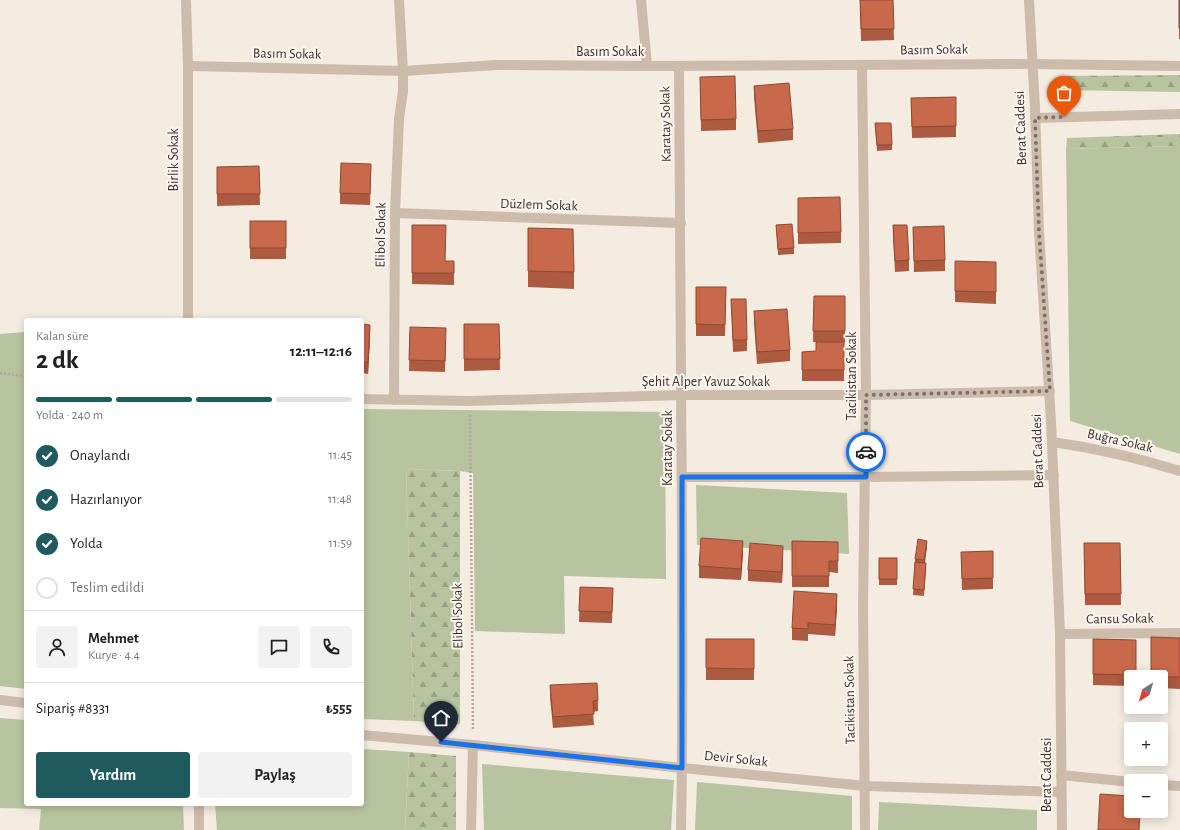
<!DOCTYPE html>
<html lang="tr">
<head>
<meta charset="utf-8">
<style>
	body { margin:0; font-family:"Alegreya Sans",sans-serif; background:#f2f2f2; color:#222; height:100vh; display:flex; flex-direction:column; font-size:15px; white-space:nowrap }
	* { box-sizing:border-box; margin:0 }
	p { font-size:13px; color:#767676 }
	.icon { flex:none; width:22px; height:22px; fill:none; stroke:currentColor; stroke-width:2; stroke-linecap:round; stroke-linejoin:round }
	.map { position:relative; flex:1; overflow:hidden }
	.sheet { position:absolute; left:24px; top:318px; width:340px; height:488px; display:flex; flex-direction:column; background:#fff; border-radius:4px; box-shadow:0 2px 10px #0003 }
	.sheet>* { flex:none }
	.needle { width:26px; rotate:217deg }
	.controls { position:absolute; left:1124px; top:670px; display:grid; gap:8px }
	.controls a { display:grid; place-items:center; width:44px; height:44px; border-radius:4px; background:#fff; box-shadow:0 2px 10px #0003; font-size:20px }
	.pin { position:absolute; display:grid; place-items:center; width:34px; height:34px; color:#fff; margin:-41px -17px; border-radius:50% 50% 50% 0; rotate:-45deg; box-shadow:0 0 4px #0007 }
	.pin .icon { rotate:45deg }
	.courier { position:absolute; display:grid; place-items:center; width:40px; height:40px; margin:-20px; border:3px solid #1a73e8; border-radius:50%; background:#fff; color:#222; box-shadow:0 1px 5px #0007 }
	.summary em { font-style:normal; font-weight:700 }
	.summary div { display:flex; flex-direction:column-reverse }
	.summary { display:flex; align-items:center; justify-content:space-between; height:68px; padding:0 12px }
	h1 { font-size:26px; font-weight:700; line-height:30px }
	.bar { display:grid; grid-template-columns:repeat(4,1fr); gap:6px 4px; align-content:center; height:48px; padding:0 12px }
	.bar i { height:5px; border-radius:3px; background:#e0e0e0 }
	.bar .active { background:#1f5a5e }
	.bar p { grid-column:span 4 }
	.line { display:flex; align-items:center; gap:10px; padding:0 12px; border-top:1px solid #e0e0e0 }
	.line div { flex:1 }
	.round { display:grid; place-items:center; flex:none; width:42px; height:42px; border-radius:4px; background:#f2f2f2 }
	ol { padding:0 12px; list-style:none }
	li { display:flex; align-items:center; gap:12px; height:44px }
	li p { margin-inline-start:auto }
	li .icon { padding:4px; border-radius:50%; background:#1f5a5e; color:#fff; stroke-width:4 }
	li:last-child { color:#767676 }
	li i { width:22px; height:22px; border:2px solid #e0e0e0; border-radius:50% }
	.cta { display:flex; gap:8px; margin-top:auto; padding:8px 12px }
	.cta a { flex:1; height:46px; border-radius:4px; background:#1f5a5e; color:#fff; font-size:16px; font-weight:700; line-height:46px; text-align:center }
	.cta a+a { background:#f2f2f2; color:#222 }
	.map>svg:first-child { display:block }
	.green { fill:#b8c4a0 }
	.forest { fill:url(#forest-firs) }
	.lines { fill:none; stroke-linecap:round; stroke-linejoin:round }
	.path { stroke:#b9a596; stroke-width:2.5; stroke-dasharray:2 2; stroke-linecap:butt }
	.minor { stroke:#cdbbac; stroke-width:10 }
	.wall { fill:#ac5a40 }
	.shaded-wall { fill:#8c4a34 }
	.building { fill:#c8694b; stroke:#8c4a34 }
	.done { stroke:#7c716b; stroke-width:4; stroke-dasharray:0 7.2 }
	.route { stroke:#1a73e8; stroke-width:5 }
	.labels { text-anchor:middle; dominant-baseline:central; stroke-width:4; stroke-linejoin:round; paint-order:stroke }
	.street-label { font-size:14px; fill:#3b302b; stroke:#fbf5ee }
</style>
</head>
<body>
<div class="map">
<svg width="1180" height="830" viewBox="0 0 1180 830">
	<defs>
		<pattern id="forest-firs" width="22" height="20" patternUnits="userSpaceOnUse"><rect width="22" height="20" fill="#b8c4a0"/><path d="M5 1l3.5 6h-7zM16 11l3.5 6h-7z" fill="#97a083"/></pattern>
	</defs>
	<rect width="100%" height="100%" fill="#f4ebe1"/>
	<g class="green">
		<polygon points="1180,146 1180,454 1070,421 1066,149"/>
		<polygon points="26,332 26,689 0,686 0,334"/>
		<polygon points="362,409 665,412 666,579 564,576 565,634 475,631 473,473 460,471 406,469 414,721 362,719"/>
		<polygon points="696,485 847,493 849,554 697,545"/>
		<polygon points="0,718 26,720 26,804 183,804 184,830 39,830 41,809 0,808"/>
		<polygon points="362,749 409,752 405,830 217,830 215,804 362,804"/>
		<polygon points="482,764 674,780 671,830 484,830"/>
		<polygon points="697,782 852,796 852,830 695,830"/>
		<polygon points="879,802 1037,810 1037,830 878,830"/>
	</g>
	<g class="forest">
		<polygon points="1180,75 1180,92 1059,90 1054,87 1054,79 1060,76"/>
		<polygon points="1180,134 1180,146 1066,149 1067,138"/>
		<polygon points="406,469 460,471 460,724 414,721"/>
		<polygon points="409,752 456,756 456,830 405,830"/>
	</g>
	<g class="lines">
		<g class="path">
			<polyline points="0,373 26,376"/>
			<polyline points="470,415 473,730"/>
		</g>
		<g class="minor">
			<polyline points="186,0 188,66 188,320"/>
			<polyline points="641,0 647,66"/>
			<polyline points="1029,0 1035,108 1039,232 1051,421 1060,634 1062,830"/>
			<polyline points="862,65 866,395 863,607 865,830"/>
			<polyline points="188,66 403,71 497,65 647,66 1032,64 1180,66"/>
			<path d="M679,66C681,221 682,376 682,531C682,630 683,730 681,830"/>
			<polyline points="1035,118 1180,114"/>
			<polyline points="395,213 681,223"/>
			<polyline points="362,399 469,401 682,395 866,395 1050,391"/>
			<polyline points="394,400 395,213 399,119 403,91 403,71 399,0"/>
			<path d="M1052,442C1096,448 1138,458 1180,471"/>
			<polyline points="682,477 866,477 1054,475"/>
			<polyline points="1060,634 1180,633"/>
			<polyline points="0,700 26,703"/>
			<polyline points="362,735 473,745 682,768 866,786 1061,792"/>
			<polyline points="1061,775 1131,782"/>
			<polyline points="1161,785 1180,786"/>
			<polyline points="199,804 199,830"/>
			<polyline points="471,830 473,745"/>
		</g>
	</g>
	<g class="wall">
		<polygon points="860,0 893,0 894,40 861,41"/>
		<rect x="1179" y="0" width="1" height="39"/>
		<polygon points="700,77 736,119 736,130 701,131"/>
		<polygon points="754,86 793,129 793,140 758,143 754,97"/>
		<polygon points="956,97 956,137 912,138 911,98"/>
		<polygon points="875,123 892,145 892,150 877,151"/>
		<polygon points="259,166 260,205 217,206 217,167"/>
		<polygon points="371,175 370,205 340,204 340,193"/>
		<polygon points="798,198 841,232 841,243 798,244"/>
		<rect x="250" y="221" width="36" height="38"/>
		<polygon points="412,225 445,261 454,261 454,285 412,284"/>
		<polygon points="776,225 794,248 794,254 778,255"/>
		<polygon points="893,225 909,260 909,271 895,272 893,237"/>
		<polygon points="913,227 945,260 945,271 914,272"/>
		<polygon points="528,228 574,272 574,289 528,287"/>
		<polygon points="996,274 996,304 955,302 955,291"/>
		<polygon points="696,287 726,287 725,336 696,336"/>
		<polygon points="814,296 845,296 845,342 844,342 844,381 802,381 802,352 816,351 816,342 813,342"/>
		<polygon points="731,299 747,340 747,351 733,352"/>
		<polygon points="754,311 790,350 790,361 757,364 754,323"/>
		<polygon points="362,324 370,336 368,374 362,373"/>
		<polygon points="464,324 499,324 500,370 464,371"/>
		<polygon points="410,327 446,340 445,372 409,371"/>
		<polygon points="792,541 838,542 838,573 829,572 829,587 792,587"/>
		<polygon points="1084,543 1120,543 1121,605 1085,605"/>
		<polygon points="927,546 925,563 926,569 924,596 913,595 915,559"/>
		<polygon points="743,552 741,580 699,578 699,566"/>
		<polygon points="961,552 993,578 993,589 962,590"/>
		<polygon points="783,557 782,583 748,581 748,570"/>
		<rect x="879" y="558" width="18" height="27"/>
		<polygon points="580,587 613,588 612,623 579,622"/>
		<polygon points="837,606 835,636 808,634 808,641 792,640 792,628"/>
		<polygon points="1180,638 1180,689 1161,688 1161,677"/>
		<rect x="706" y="639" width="48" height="41"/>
		<polygon points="1093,639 1136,640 1136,677 1131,677 1131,686 1093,685"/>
		<polygon points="550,685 598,700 598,711 593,712 594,725 553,728 550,697"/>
	</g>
	<g class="shaded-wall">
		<polygon points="370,325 370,336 368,374 368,362"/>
		<polygon points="743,541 743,552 741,580 741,569"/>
		<polygon points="927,541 927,546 924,566 924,560"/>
		<polygon points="783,546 783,557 782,583 782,572"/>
		<polygon points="837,594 837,606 835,636 835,625"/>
		<polygon points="1140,811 1141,811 1139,830"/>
	</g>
	<g class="building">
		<polygon points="860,0 893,0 894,29 861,29"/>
		<rect x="1179" y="0" width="1" height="28"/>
		<polygon points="735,76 736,119 701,120 700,77"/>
		<polygon points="789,83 793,129 758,131 754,86"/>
		<polygon points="956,97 956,126 912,127 911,98"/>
		<polygon points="875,123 891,123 892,145 877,145"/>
		<polygon points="341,163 371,164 370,194 340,193"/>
		<polygon points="259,166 260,194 217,194 217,167"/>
		<polygon points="840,197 841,232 798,233 798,198"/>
		<rect x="250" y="221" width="36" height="27"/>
		<polygon points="792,224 794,248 778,249 776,225"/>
		<polygon points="412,225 446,225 445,261 454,261 454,273 412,273"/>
		<polygon points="893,225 907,225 909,260 895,261"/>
		<polygon points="944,226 945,260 914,261 913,227"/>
		<polygon points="528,228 573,229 574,272 528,271"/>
		<polygon points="955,261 996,262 996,292 955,291"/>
		<polygon points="696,287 726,287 725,325 696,324"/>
		<polygon points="814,296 845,296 845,331 813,331"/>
		<polygon points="731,299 746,299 747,340 733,340"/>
		<polygon points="787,309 790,350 757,352 754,311"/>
		<polygon points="362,324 370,325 368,362 362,362"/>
		<polygon points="464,324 499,324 500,359 464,359"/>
		<polygon points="410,327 446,328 445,361 409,360"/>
		<polygon points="816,342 844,342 844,370 802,370 802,352 816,351"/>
		<polygon points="701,538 743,541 741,569 699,566"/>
		<polygon points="918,539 927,541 924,560 915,559"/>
		<polygon points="792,541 838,542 838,561 829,561 829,576 792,576"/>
		<polygon points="750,543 783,546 782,572 748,570"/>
		<polygon points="1084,543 1120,543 1121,594 1085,594"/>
		<polygon points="993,551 993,578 962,579 961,552"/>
		<rect x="879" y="558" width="18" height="21"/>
		<polygon points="915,562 926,563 924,590 913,589"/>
		<polygon points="580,587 613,588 612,612 579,611"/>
		<polygon points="794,591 837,594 835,625 808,623 808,629 792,628"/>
		<polygon points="1151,637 1180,638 1180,677 1151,677"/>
		<polygon points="706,639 754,639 754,669 706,668"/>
		<polygon points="1093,639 1136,640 1136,675 1093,674"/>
		<polygon points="597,683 598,700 593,701 594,714 553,717 550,685"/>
		<polygon points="1100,794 1131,796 1131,811 1140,811 1139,830 1098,830"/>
	</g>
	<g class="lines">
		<polyline class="done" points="866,452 866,395 1050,391 1039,232 1035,118 1064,117"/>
		<polyline class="route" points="441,742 682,768 682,477 866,477 866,452"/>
	</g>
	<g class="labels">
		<g class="street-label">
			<text transform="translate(934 50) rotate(-1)">Basım Sokak</text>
			<text x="610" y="52">Basım Sokak</text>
			<text transform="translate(287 54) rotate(1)">Basım Sokak</text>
			<text transform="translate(666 124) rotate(-91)">Karatay Sokak</text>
			<text transform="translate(1021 128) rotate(-92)">Berat Caddesi</text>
			<text transform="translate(174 160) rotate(-90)">Birlik Sokak</text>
			<text transform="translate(539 205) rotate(2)">Düzlem Sokak</text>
			<text transform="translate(381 235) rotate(-89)">Elibol Sokak</text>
			<text transform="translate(852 376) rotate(-90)">Tacikistan Sokak</text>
			<text x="706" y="382">Şehit Alper Yavuz Sokak</text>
			<text transform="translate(1120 441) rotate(13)">Buğra Sokak</text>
			<text transform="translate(668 448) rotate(-90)">Karatay Sokak</text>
			<text transform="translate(1038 451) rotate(-92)">Berat Caddesi</text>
			<text transform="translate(458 616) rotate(-91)">Elibol Sokak</text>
			<text transform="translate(1120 619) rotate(-1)">Cansu Sokak</text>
			<text transform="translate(850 700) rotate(-91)">Tacikistan Sokak</text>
			<text transform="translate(736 759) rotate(6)">Devir Sokak</text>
			<text transform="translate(1047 775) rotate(-90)">Berat Caddesi</text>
		</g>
	</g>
</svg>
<div class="controls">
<a><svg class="needle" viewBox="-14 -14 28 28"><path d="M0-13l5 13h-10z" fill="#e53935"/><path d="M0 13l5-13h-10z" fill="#767676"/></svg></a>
<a>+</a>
<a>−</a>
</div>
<div class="pin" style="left:1064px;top:117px;background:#ea580c"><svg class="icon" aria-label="bag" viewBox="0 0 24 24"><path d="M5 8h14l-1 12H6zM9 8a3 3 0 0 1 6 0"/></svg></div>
<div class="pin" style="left:441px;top:742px;background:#1f2937"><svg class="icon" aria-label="home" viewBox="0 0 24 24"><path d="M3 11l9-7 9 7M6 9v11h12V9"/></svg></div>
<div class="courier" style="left:866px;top:452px"><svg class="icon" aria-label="car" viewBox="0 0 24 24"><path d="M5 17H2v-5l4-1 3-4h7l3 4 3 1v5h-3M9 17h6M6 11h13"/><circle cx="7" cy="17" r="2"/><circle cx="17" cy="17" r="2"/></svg></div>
<section class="sheet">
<div class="summary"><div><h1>2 dk</h1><p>Kalan süre</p></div><em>12:11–12:16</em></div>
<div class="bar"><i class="active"></i><i class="active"></i><i class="active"></i><i></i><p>Yolda · 240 m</p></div>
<ol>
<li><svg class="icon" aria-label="check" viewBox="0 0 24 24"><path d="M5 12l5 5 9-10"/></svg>Onaylandı<p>11:45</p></li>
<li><svg class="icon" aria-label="check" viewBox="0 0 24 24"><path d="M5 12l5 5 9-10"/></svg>Hazırlanıyor<p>11:48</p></li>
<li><svg class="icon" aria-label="check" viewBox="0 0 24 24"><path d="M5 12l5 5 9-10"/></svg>Yolda<p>11:59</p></li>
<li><i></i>Teslim edildi</li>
</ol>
<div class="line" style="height:72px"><a class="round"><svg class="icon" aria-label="person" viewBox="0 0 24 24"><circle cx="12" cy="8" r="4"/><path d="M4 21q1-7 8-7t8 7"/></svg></a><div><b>Mehmet</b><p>Kurye · 4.4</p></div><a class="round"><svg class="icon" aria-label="chat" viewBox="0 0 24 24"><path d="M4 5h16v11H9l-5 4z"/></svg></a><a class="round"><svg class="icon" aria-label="phone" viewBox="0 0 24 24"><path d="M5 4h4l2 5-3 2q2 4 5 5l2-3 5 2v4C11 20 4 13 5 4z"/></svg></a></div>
<div class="line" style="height:52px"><div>Sipariş #8331</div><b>₺555</b></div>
<div class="cta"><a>Yardım</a><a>Paylaş</a></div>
</section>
</div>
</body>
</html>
